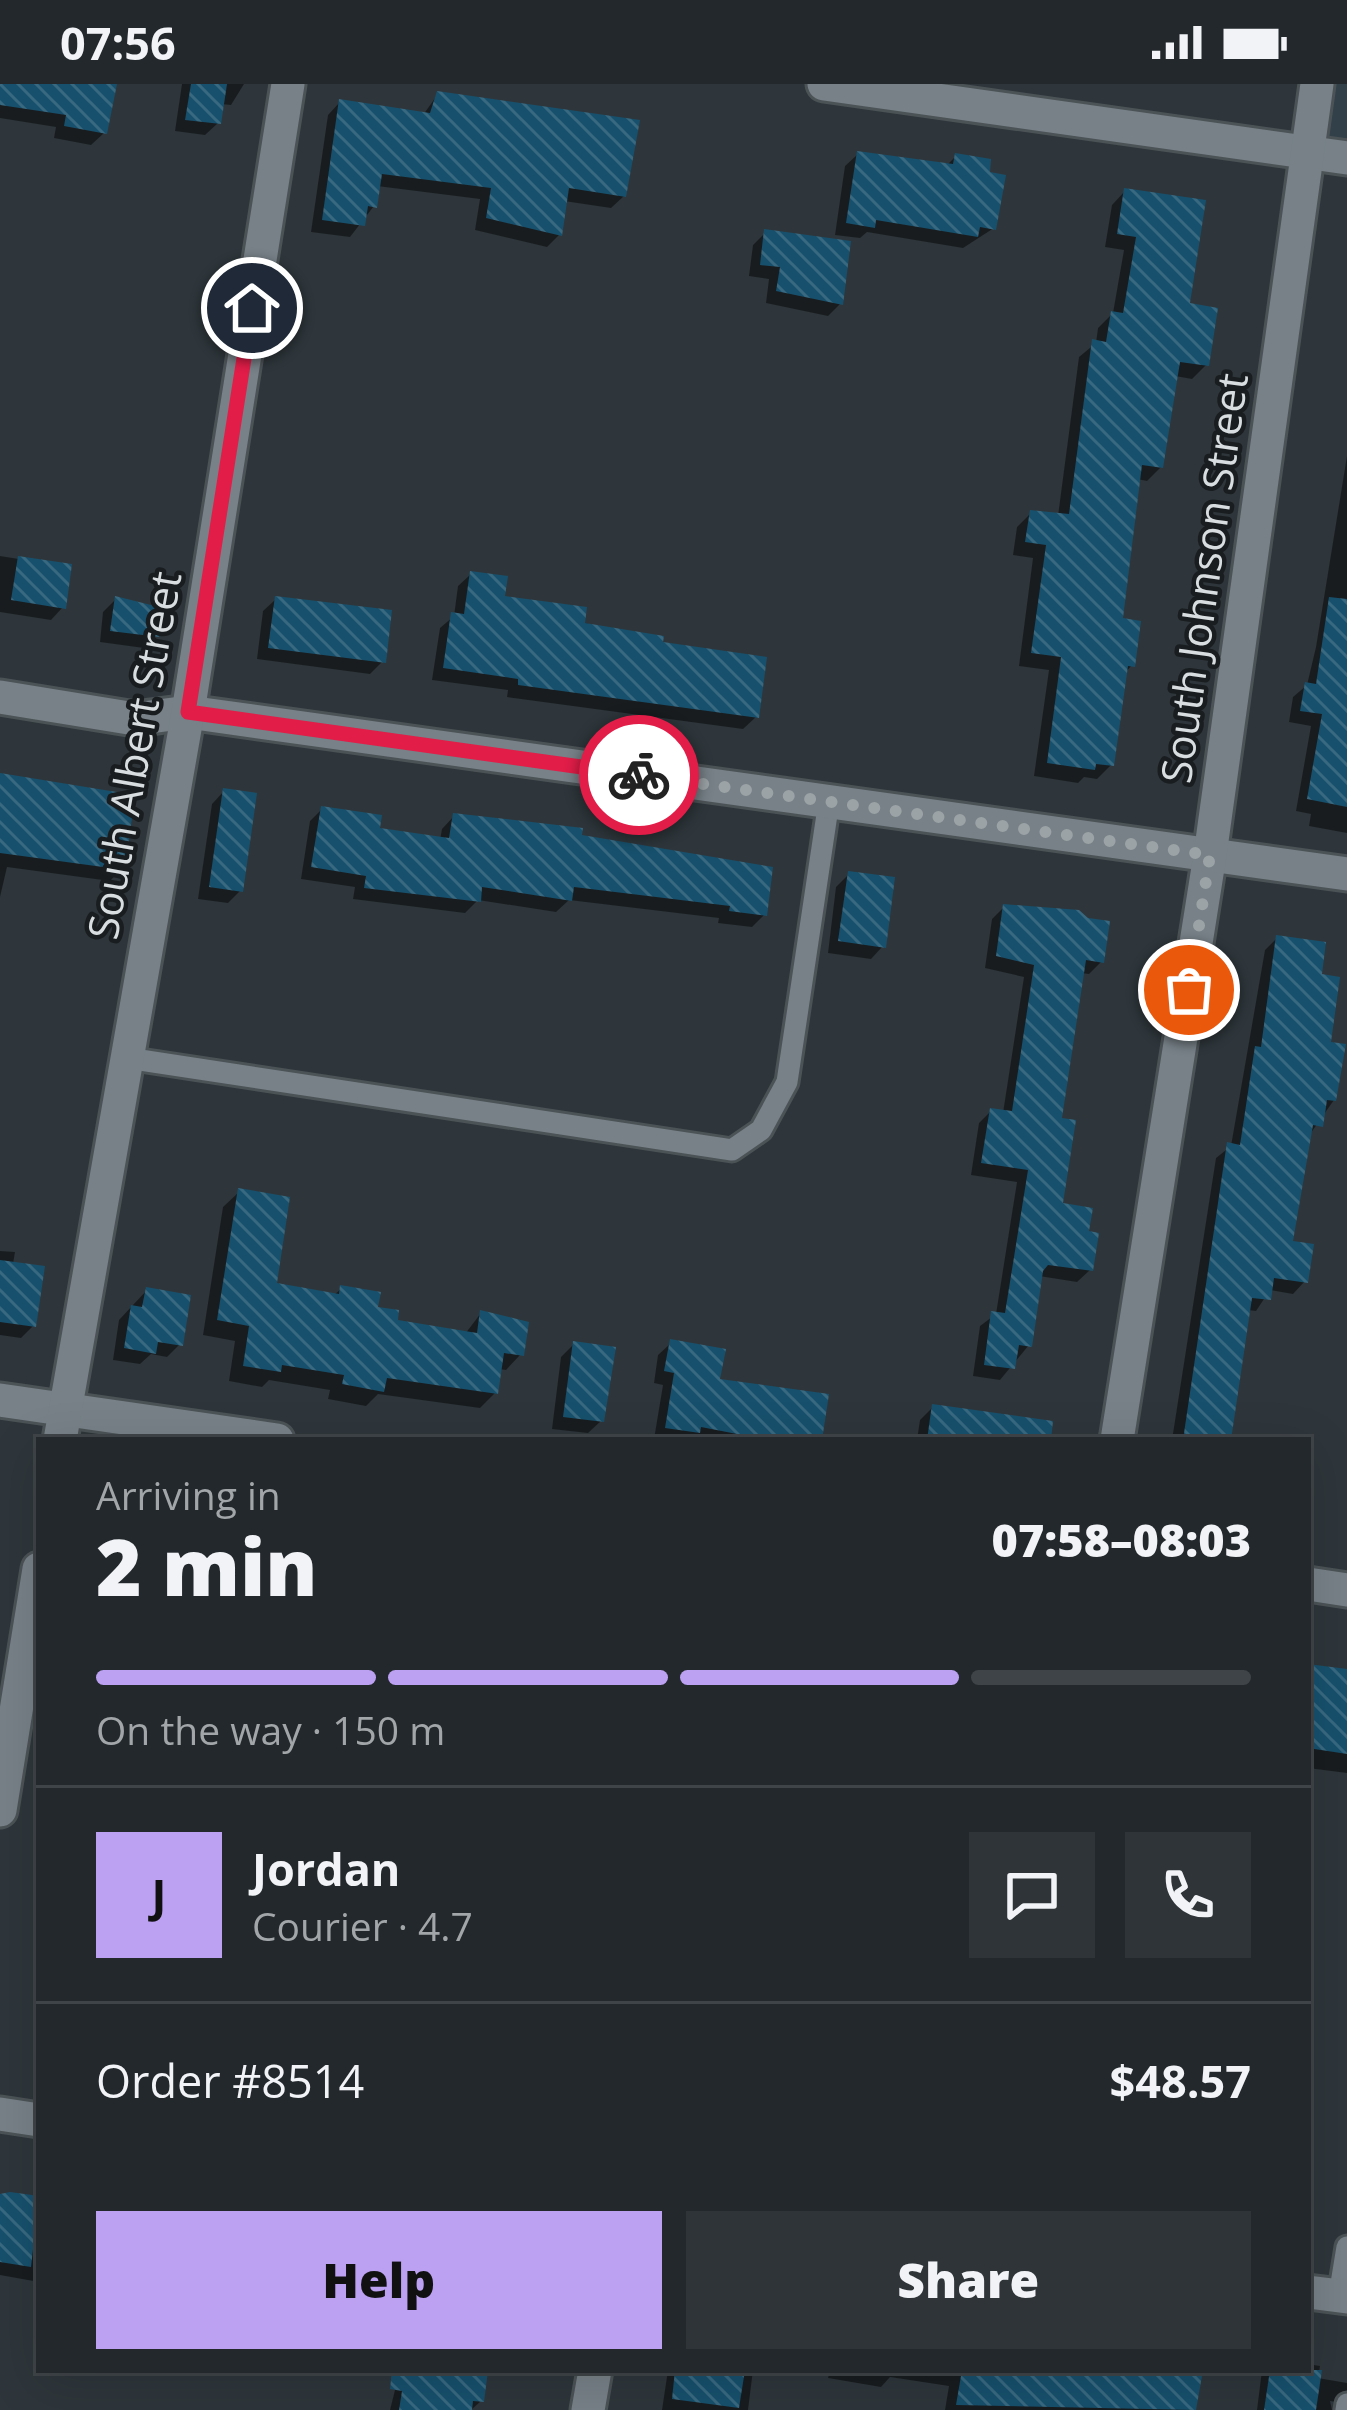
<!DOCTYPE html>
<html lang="en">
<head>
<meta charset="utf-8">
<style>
	body { margin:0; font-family:"Open Sans",sans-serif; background:#2e3438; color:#f1f3f6; height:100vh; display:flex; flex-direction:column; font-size:45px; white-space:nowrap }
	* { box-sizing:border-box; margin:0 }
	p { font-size:39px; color:#a2a6a9 }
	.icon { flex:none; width:66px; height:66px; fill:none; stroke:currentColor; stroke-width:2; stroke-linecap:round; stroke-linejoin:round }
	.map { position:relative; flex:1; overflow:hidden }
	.details { position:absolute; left:36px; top:1353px; width:1275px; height:936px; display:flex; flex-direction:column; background:#22282c; border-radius:0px; box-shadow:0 12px 48px #0002,0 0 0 3px #3f4448 }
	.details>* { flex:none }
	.pin { position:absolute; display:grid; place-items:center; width:102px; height:102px; color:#fff; margin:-51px; border:6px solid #fff; border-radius:50%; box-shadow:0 3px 12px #0007 }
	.courier { position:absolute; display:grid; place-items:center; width:120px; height:120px; margin:-60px; border:9px solid #e11d48; border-radius:50%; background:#fff; color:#222; box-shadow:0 3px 15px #0007 }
	.headline em { font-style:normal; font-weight:800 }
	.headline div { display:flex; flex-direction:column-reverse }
	.headline { display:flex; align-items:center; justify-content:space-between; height:204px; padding:0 60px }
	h1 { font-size:78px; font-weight:800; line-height:90px }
	.bar { display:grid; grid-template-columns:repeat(4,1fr); gap:18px 12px; align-content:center; height:144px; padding:0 60px }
	.bar i { height:15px; border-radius:9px; background:#3f4448 }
	.bar .active { background:#bca0f2 }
	.bar p { grid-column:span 4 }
	.line { display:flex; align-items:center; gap:30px; padding:0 60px; border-top:3px solid #3f4448 }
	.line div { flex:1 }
	.round { display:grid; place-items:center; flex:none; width:126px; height:126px; border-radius:0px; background:#2e3438 }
	.primary-button { display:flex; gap:24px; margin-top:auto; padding:24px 60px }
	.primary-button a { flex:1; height:138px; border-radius:0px; background:#bca0f2; color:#111; font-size:48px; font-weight:800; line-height:138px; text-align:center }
	.primary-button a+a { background:#2e3438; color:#f1f3f6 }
	.status { display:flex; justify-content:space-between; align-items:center; height:84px; padding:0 60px; background:#22282c; direction:ltr }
	.status svg { height:33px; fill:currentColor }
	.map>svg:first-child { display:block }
	.built { fill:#314049 }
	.shadow { fill:#0007 }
	.building { fill:url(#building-back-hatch) }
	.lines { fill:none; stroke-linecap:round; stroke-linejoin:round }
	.service-casing { stroke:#4c5357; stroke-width:27 }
	.minor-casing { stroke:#4c5357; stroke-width:39 }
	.service { stroke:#778187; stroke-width:21 }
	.minor { stroke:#778187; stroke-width:33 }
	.done { stroke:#9ca3a6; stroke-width:12; stroke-dasharray:0 21.6 }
	.route { stroke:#e11d48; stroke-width:15 }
	.labels { text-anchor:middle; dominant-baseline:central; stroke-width:9; stroke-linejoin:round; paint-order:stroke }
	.street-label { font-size:42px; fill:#d8dde0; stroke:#191d1f }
</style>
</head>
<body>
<div class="status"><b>07:56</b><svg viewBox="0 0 49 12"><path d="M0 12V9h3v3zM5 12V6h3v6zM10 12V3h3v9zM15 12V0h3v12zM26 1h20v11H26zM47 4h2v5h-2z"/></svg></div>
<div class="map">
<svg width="1347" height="2326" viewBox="0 0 1347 2326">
	<defs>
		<pattern id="building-back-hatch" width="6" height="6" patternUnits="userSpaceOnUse" patternTransform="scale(3)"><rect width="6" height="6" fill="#17506c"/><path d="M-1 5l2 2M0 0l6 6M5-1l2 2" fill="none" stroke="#386981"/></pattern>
	</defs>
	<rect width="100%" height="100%" fill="#2e363b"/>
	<polygon class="built" points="1317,0 1347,0 1347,74 1307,68"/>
	<g class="shadow">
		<polygon points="0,0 114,0 104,49 91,61 54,54 56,43 0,34"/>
		<polygon points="182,0 244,0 231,21 221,20 218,39 205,51 175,47"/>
		<polygon points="438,10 624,112 611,124 564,117 559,151 547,163 475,146 480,115 377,102 374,122 350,153 311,148 328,31 340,18 423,31"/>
		<polygon points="858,70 946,82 956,72 994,144 963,164 867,148 860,154 835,151 845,82"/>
		<polygon points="1125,107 1187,222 1206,281 1192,295 1175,292 1161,383 1147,397 1137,395 1120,537 1132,581 1124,590 1111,681 1097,695 1084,693 1078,699 1034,692 1049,586 1019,582 1033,474 1013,471 1017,443 1031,429 1058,432 1079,273 1096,259 1098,244 1113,229 1124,166 1105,163 1112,121"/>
		<polygon points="765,149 840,220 828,232 766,219 769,195 749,192 753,161"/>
		<polygon points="1347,372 1347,749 1309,742 1311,730 1296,727 1311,642 1289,638 1293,613 1307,601 1316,563"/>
		<polygon points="0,472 69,483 63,523 51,536 0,528"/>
		<polygon points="471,490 502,514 659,561 756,633 743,645 507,613 508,606 432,596 440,544 454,532 458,502"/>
		<polygon points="116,515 156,552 144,564 100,558 103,528"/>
		<polygon points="276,515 383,577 370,590 257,575 263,527"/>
		<polygon points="0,693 122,784 110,797 7,783 0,813"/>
		<polygon points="224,707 240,807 228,819 198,815 212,720"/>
		<polygon points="322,725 377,747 440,756 442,745 454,732 764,831 752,843 718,839 719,834 569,816 556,828 478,816 465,829 353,815 355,803 301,795 310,737"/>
		<polygon points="849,790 883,862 871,875 828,869 836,803"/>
		<polygon points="1004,823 1102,877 1089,890 1081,889 1059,1037 1060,1122 1086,1150 1090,1186 1077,1198 1039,1192 1029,1261 1000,1296 973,1292 980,1242 996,1230 1017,1098 971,1091 979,1039 991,1027 1003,1029 1024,893 985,884 992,835"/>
		<polygon points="1277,854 1318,893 1334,1016 1308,1053 1290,1159 1305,1197 1293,1210 1270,1206 1256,1227 1247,1226 1228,1356 1172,1356 1216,1074 1231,1062 1265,866"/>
		<polygon points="239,1108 273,1201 333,1212 342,1204 394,1239 465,1250 481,1229 521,1270 506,1286 499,1285 496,1308 480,1324 378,1310 366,1322 328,1315 330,1306 269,1296 262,1303 229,1297 235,1257 203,1251 223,1123"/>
		<polygon points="0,1167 15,1168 13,1180 33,1242 21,1254 0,1251"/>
		<polygon points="147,1206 180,1260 167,1273 151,1270 140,1280 113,1276 119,1236"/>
		<polygon points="671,1259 717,1298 819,1356 654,1355 663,1301 654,1299 658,1271"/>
		<polygon points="574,1260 601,1337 588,1349 552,1345 561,1273"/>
		<polygon points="933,1323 996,1356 917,1356 920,1336"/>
		<polygon points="1308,1584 1347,1589 1347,1689 1308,1684"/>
		<polygon points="0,2112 39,2116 39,2198 0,2191"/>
		<polygon points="1308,2280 1320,2282 1318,2294 1347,2299 1347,2326 1343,2319 1330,2317 1332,2326 1257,2326 1262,2286 1308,2286"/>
		<polygon points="400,2286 454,2286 481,2317 471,2326 390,2326"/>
		<polygon points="668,2286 753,2286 748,2326 662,2326"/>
		<polygon points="830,2286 1173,2286 1199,2291 1193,2326 945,2326 949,2302 890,2293 881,2303 828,2294"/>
	</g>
	<g class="building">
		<polygon points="0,0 117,0 107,50 64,42 66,31 0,21"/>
		<polygon points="191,0 227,0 221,40 185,36"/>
		<polygon points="437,7 640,36 626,113 569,104 562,152 486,134 491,104 382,90 377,124 368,122 365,142 322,136 339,15 430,29"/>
		<polygon points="857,67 953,80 955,69 991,75 990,88 1006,91 996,146 980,143 978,153 876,136 875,144 846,139"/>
		<polygon points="1124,104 1206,116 1190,219 1218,224 1209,282 1180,278 1163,384 1142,381 1123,534 1141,537 1135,583 1128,582 1114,682 1096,680 1095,686 1047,679 1061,573 1031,569 1046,461 1025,458 1030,426 1069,430 1092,255 1106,258 1111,227 1123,229 1136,153 1117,150"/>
		<polygon points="764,145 851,157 843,221 776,207 780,183 760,181"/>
		<polygon points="18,472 72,480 66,525 11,516"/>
		<polygon points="470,487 508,492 505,512 587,523 585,539 664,552 663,558 767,573 759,634 518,601 518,595 443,584 451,528 464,530"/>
		<polygon points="115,512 163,524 159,553 110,547"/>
		<polygon points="275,512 392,526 386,579 268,564"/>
		<polygon points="1329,513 1347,515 1347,723 1307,715 1322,630 1300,627 1305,598 1316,600"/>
		<polygon points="0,689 135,711 125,786 0,769"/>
		<polygon points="223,704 257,709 243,808 209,803"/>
		<polygon points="321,722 382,731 380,744 449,754 453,729 583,744 582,751 773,783 767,832 729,827 730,822 574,803 572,817 482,803 481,818 364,804 366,792 311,783"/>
		<polygon points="848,787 895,793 886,864 838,857"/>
		<polygon points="1003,820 1079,826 1088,834 1110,837 1104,879 1086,876 1062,1034 1076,1036 1063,1119 1093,1124 1089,1147 1099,1149 1093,1187 1048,1181 1043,1187 1032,1263 1019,1261 1015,1285 984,1281 991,1227 1005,1229 1028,1086 981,1079 990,1024 1012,1027 1034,881 996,872"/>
		<polygon points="1276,851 1326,858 1322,890 1340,893 1331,958 1346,960 1336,1017 1327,1016 1323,1043 1313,1041 1293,1157 1314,1160 1308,1199 1274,1194 1271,1216 1252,1214 1231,1356 1183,1356 1227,1058 1240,1061 1255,962 1261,963"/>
		<polygon points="238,1104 290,1113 277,1199 339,1210 340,1201 381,1208 378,1223 399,1226 398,1236 477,1249 480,1226 529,1238 524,1272 504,1269 498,1310 387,1294 384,1308 342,1300 344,1291 282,1281 281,1288 243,1282 249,1242 217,1236"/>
		<polygon points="0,1176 45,1182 36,1243 0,1238"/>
		<polygon points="146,1203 191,1211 183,1262 158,1258 156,1270 124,1264 131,1221 142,1223"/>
		<polygon points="670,1255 726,1265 720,1295 829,1310 822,1356 768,1356 701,1343 700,1349 665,1344 674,1289 664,1287"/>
		<polygon points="573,1257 616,1263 604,1338 563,1333"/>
		<polygon points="932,1320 1053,1337 1051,1356 927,1356"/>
		<polygon points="1308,1580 1347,1585 1347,1670 1308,1664"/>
		<polygon points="10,2108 39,2112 31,2183 0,2178 0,2110"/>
		<polygon points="392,2286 488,2286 484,2318 473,2317 472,2326 399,2326 402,2307 390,2305"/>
		<polygon points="675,2286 745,2286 739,2324 672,2315"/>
		<polygon points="962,2286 1203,2286 1196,2326 956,2321"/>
		<polygon points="1270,2286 1322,2286 1316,2326 1264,2326"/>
	</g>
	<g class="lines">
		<g class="service-casing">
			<g id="service">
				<polyline points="127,974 732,1066 761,1046 787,998 829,717"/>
				<polyline points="1339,2212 1347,2163"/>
				<polyline points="1346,2326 1347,2320"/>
			</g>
		</g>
		<g class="minor-casing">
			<g id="minor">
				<polyline points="824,0 1347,74"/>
				<polyline points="0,613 135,635 188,628 1347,790"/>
				<polyline points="0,1316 277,1356"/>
				<polyline points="60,1356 188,628 288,0"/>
				<polyline points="1117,1356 1210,771 1317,0"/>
				<polyline points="1308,1500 1347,1506"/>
				<polyline points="0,1726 39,1485"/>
				<polyline points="0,2030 39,2036"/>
				<polyline points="1308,2208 1347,2213"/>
				<polyline points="588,2326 595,2286"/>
			</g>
		</g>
		<use href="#service" class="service"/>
		<use href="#minor" class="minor"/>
	</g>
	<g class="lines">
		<polyline class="done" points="639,691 1210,771 1189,906"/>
		<polyline class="route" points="252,224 188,628 639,691"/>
	</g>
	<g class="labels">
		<g class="street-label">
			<text transform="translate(1203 494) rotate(-82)">South Johnson Street</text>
			<text transform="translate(133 671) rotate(-80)">South Albert Street</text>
		</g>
	</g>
</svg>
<div class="pin" style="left:1189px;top:906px;background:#ea580c"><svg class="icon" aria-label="bag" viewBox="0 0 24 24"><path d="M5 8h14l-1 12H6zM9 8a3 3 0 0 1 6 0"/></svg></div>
<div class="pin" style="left:252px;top:224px;background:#1f2937"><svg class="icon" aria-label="home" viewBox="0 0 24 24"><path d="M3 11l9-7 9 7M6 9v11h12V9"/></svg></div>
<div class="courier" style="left:639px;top:691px"><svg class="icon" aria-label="bike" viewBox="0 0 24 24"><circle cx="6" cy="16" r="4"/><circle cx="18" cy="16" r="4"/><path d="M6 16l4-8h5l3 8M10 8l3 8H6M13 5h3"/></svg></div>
<section class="details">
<div class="headline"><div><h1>2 min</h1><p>Arriving in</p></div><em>07:58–08:03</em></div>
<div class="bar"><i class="active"></i><i class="active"></i><i class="active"></i><i></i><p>On the way · 150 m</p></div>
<div class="line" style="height:216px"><b class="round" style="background:#bca0f2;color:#111">J</b><div><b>Jordan</b><p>Courier · 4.7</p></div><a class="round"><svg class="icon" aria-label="chat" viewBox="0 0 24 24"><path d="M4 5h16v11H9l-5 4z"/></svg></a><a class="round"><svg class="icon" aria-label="phone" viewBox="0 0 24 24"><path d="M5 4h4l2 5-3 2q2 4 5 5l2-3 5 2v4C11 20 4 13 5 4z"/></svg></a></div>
<div class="line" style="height:156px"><div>Order #8514</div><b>$48.57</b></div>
<div class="primary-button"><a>Help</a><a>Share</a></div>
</section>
</div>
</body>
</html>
